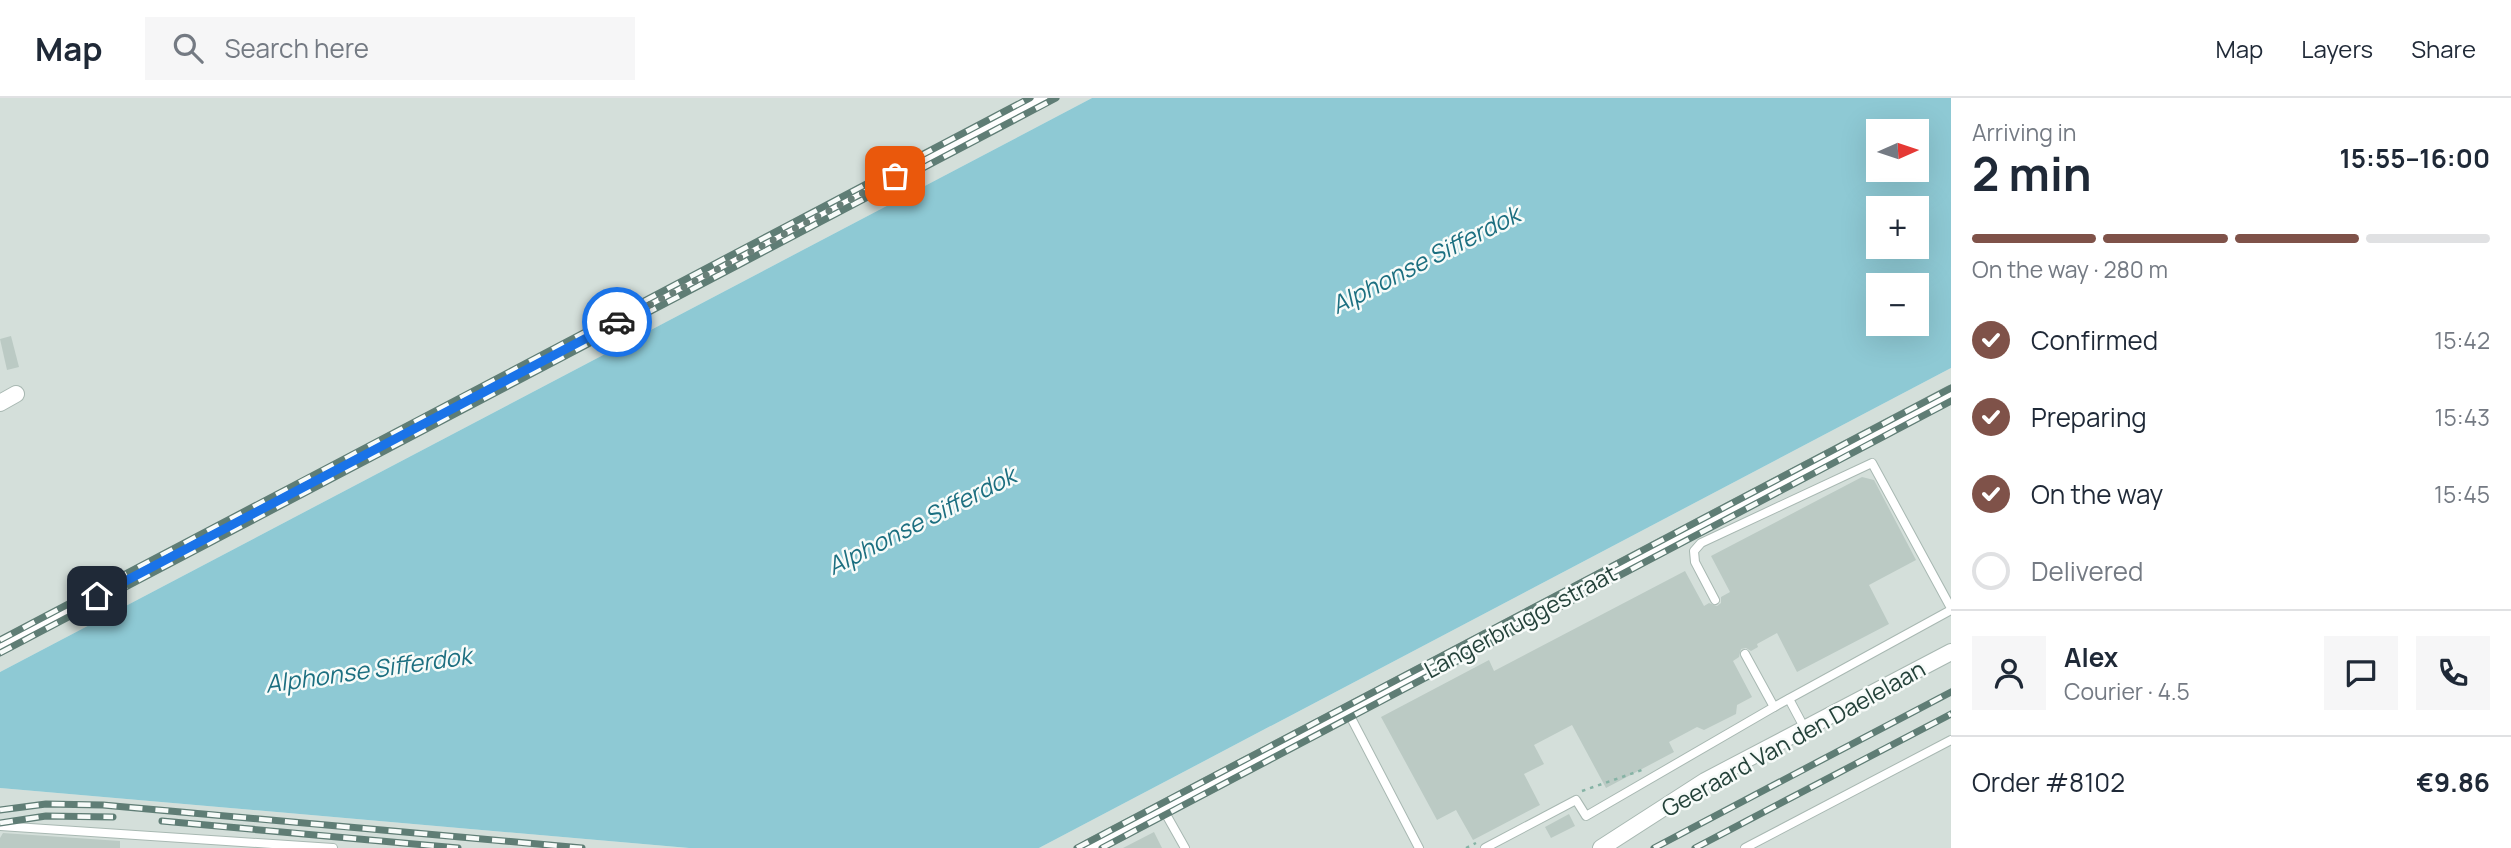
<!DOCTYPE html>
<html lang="en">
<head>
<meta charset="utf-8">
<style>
	body { margin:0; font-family:Manrope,sans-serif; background:#f6f6f7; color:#1f2937; height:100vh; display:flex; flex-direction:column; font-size:26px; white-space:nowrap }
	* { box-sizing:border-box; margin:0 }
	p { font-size:23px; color:#747a83 }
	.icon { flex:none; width:38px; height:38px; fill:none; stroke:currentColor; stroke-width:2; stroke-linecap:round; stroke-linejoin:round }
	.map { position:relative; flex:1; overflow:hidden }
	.drawer { display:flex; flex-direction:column; background:#fff; width:560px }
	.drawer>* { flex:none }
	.needle { width:46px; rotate:87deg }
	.controls { position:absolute; left:1866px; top:21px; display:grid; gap:14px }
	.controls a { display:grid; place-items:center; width:63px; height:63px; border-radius:0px; background:#fff; box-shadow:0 7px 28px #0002; font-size:35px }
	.pin { position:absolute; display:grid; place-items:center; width:60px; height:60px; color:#fff; margin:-30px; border-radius:14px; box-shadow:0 4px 10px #0006 }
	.courier { position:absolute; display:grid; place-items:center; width:70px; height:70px; margin:-35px; border:5px solid #1a73e8; border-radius:50%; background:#fff; color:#222; box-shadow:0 2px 9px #0007 }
	.summary em { font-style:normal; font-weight:700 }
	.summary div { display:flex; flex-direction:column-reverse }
	.summary { display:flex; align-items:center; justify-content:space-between; height:119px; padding:0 21px }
	h1 { font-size:46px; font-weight:700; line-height:52px }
	.bar { display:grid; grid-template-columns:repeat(4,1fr); gap:10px 7px; align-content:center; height:84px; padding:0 21px }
	.bar i { height:9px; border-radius:5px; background:#e0e1e3 }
	.bar .current { background:#7f5249 }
	.bar p { grid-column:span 4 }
	.line { display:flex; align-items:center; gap:18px; padding:0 21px; border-top:2px solid #e0e1e3 }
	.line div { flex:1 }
	.round { display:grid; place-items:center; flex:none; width:74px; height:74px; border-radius:0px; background:#f6f6f7 }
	ol { padding:0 21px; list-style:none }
	li { display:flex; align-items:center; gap:21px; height:77px }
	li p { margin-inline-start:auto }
	li .icon { padding:7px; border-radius:50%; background:#7f5249; color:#fff; stroke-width:4 }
	li:last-child { color:#747a83 }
	li i { width:38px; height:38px; border:4px solid #e0e1e3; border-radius:50% }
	header { display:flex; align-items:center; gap:42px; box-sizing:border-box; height:98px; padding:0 35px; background:#fff; border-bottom:2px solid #e0e1e3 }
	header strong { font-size:33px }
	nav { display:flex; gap:38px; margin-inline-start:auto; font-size:24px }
	.search { width:490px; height:63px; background:#f6f6f7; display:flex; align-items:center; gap:18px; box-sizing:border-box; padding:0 24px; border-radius:0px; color:#747a83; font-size:26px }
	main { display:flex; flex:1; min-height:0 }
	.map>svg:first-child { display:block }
	.built { fill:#d4dfda }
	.water { fill:#8ec9d4; fill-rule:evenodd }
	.building { fill:#bbcac4 }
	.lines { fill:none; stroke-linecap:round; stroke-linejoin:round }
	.service-casing { stroke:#a8b8b2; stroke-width:10 }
	.minor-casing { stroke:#a8b8b2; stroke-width:18 }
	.path { stroke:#86b3a5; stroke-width:2.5; stroke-dasharray:3.5 5; stroke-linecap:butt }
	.service { stroke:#fff; stroke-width:8 }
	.minor { stroke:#fff; stroke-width:16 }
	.rail-casing { stroke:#5f7d75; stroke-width:7 }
	.rail { stroke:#f7fbf9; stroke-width:4.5; stroke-dasharray:13; stroke-linecap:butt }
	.done { stroke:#687f78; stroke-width:7; stroke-dasharray:0 12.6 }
	.route { stroke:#1a73e8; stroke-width:9 }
	.labels { text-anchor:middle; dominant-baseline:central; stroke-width:5; stroke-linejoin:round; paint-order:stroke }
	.street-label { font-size:23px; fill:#24423a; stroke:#f7fbf9 }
	.water-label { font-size:24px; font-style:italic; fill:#1c6f80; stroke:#f7fbf9 }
</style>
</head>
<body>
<header>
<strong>Map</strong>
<div class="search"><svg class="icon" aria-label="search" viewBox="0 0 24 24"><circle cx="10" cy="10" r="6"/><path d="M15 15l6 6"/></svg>Search here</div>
<nav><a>Map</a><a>Layers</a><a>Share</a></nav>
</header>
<main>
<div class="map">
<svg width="1951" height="750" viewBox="0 0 1951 750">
	<rect width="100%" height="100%" fill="#e6efeb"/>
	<g class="built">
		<polygon points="0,0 1092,0 0,574"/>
		<polygon points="1951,270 1951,750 1039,750"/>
		<polygon points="0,690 689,750 0,750"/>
	</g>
	<path class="water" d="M1092,0H1951V270L1039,750H689L0,690V574ZM1878,33H1916V72H1878ZM1878,110H1916V149H1878ZM1878,187H1916V226H1878Z"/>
	<g class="building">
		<polygon points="11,238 19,269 7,272 0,241"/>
		<polygon points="1862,379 1874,382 1916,462 1869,487 1889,526 1797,574 1777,535 1757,546 1758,549 1751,553 1746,550 1741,551 1739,559 1733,563 1752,599 1737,607 1736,616 1704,632 1697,629 1669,644 1674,654 1606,690 1572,627 1534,647 1544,666 1524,676 1540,707 1473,742 1456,712 1437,722 1381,619 1489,562 1494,573 1685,473 1704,508 1709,505 1717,508 1721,505 1721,499 1730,494 1711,458"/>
		<polygon points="1569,716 1575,728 1551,740 1545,729"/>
		<polygon points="1154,734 1162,750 1123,750"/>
		<polygon points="3,735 120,743 120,750 0,750 0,740"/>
	</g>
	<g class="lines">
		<g class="service-casing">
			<g id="service">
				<polyline points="1715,502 1695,464 1694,453 1701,445 1872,365 1951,510"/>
				<polyline points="0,548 1043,0"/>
				<polyline points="1789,601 1805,631"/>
				<polyline points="1774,609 1951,512"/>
				<polyline points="1348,614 1419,750"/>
				<polyline points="1163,711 1185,750"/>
				<polyline points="0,728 333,750"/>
				<polyline points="1485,750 1576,702 1586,718 1774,609 1745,556"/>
				<polyline points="1745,750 1951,642"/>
			</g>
		</g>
		<g class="minor-casing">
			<g id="minor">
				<polyline points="0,305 16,296"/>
				<polyline points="1089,750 1951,296"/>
				<polyline points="1601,750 1705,683 1951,554"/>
			</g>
		</g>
		<g class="path">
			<polyline points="1582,693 1642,672"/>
			<polyline points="1466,750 1476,745"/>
		</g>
		<use href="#service" class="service"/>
		<use href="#minor" class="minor"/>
		<g class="rail-casing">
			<g id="rail">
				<polyline points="0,542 1030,0"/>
				<polyline points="0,555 1056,0"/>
				<polyline points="0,712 46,706 103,707 582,750"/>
				<polyline points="162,723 458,750"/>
				<polyline points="0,725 46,718 113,719"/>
				<polyline points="1077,750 1951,290"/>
				<polyline points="1102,750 1951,303"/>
				<polyline points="1654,750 1951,594"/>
				<polyline points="1695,750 1951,616"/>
			</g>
		</g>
		<use href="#rail" class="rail"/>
	</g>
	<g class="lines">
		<polyline class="done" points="617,224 895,78"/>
		<polyline class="route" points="97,498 617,224"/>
	</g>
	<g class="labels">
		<g class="street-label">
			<text transform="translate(1520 523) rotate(-28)">Langerbruggestraat</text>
			<text transform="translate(1793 640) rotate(-29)">Geeraard Van den Daelelaan</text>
		</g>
		<g class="water-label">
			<text transform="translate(1425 161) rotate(-27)">Alphonse Sifferdok</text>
			<text transform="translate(921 422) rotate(-27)">Alphonse Sifferdok</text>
			<text transform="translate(368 571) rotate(-8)">Alphonse Sifferdok</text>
		</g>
	</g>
</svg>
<div class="controls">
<a><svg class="needle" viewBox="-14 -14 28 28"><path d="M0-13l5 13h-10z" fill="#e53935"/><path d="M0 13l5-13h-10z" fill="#747a83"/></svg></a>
<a>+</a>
<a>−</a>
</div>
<div class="pin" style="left:895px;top:78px;background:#ea580c"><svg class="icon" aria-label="bag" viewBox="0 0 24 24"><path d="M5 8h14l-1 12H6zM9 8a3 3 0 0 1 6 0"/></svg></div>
<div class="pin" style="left:97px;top:498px;background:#1f2937"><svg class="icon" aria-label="home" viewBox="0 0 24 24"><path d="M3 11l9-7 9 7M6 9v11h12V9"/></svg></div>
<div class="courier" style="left:617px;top:224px"><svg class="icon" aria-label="car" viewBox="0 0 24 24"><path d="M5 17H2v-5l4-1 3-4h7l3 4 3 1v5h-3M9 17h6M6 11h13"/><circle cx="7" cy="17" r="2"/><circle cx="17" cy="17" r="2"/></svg></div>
</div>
<section class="drawer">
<div class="summary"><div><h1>2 min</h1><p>Arriving in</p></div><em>15:55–16:00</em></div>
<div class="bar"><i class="current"></i><i class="current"></i><i class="current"></i><i></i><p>On the way · 280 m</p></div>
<ol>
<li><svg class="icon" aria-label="check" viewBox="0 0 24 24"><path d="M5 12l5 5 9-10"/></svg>Confirmed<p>15:42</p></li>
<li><svg class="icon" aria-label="check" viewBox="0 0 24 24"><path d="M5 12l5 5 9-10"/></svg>Preparing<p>15:43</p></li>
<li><svg class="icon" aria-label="check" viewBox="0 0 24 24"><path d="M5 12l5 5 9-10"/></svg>On the way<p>15:45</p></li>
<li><i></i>Delivered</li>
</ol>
<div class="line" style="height:126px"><a class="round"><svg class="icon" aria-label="person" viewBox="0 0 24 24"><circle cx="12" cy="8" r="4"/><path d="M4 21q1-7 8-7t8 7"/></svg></a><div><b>Alex</b><p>Courier · 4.5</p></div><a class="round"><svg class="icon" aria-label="chat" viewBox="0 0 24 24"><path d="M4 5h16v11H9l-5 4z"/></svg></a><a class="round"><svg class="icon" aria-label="phone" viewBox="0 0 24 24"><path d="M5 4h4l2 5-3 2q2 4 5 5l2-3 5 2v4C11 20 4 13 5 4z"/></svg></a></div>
<div class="line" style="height:91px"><div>Order #8102</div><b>€9.86</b></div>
</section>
</main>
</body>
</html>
